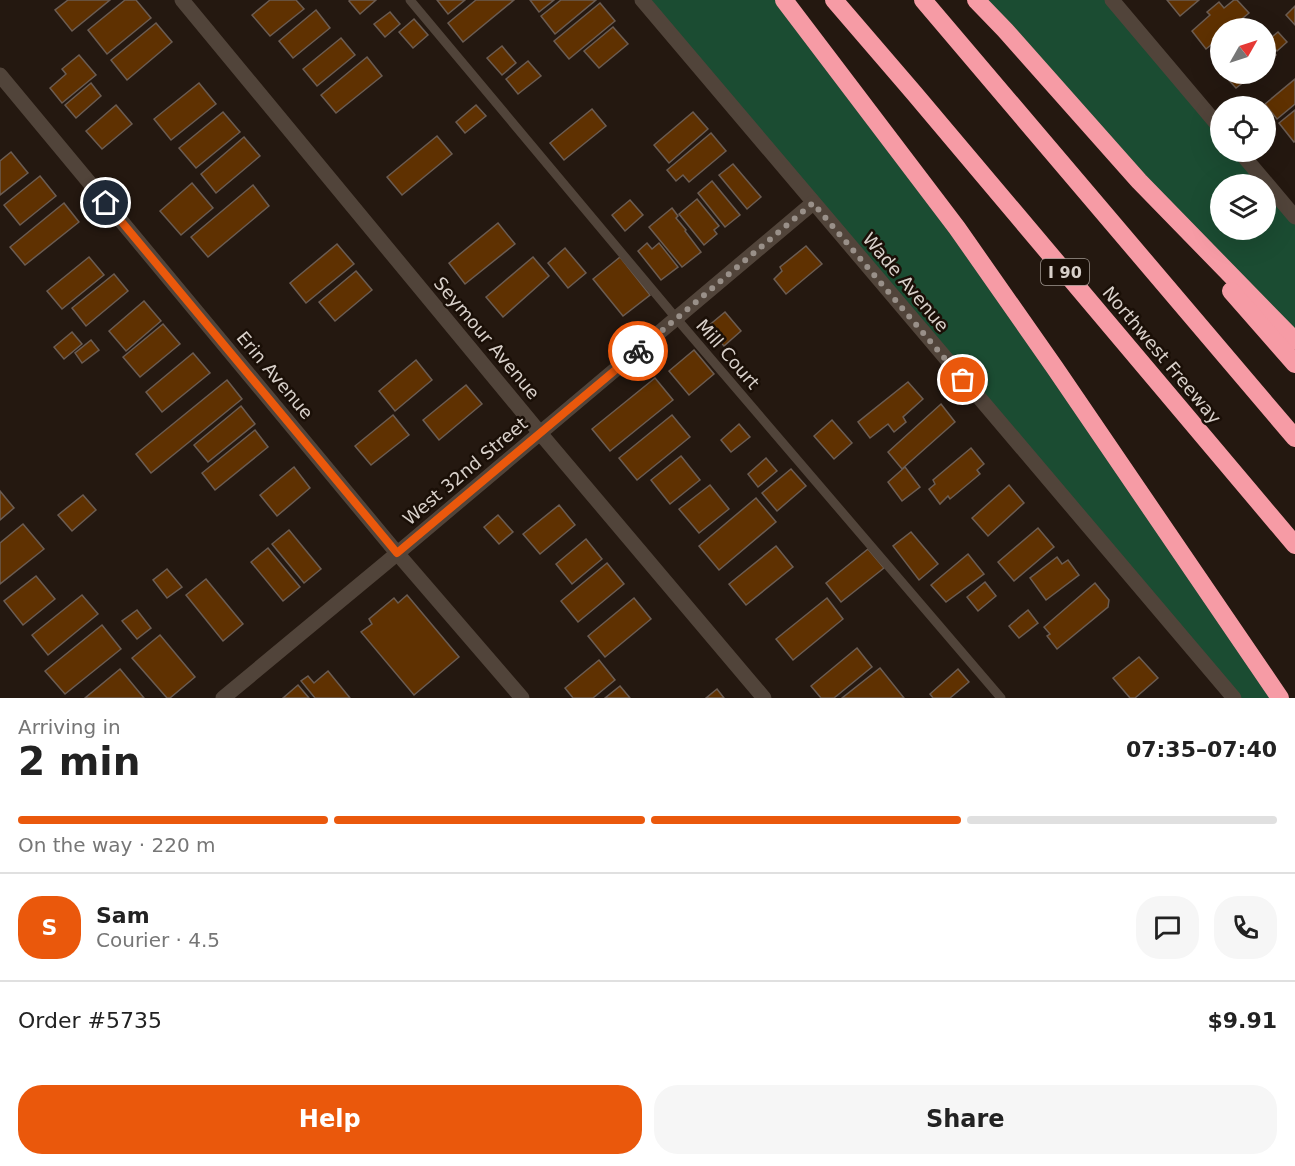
<!DOCTYPE html>
<html lang="en">
<head>
<meta charset="utf-8">
<style>
	body { margin:0; font-family:"DejaVu Sans",sans-serif; background:#f6f6f6; color:#222; height:100vh; display:flex; flex-direction:column; font-size:22px; white-space:nowrap }
	* { box-sizing:border-box; margin:0 }
	p { font-size:20px; color:#767676 }
	.icon { flex:none; width:33px; height:33px; fill:none; stroke:currentColor; stroke-width:2; stroke-linecap:round; stroke-linejoin:round }
	.map { position:relative; height:698px; overflow:hidden }
	.panel { display:flex; flex-direction:column; background:#fff; flex:1 }
	.panel>* { flex:none }
	.needle { width:39px; rotate:51deg }
	.buttons { position:absolute; left:1210px; top:18px; display:grid; gap:12px }
	.buttons a { display:grid; place-items:center; width:66px; height:66px; border-radius:50%; background:#fff; box-shadow:0 6px 24px #0002; font-size:30px }
	.pin { position:absolute; display:grid; place-items:center; width:51px; height:51px; color:#fff; margin:-26px; border:3px solid #fff; border-radius:50%; box-shadow:0 2px 6px #0007 }
	.courier { position:absolute; display:grid; place-items:center; width:60px; height:60px; margin:-30px; border:4px solid #ea580c; border-radius:50%; background:#fff; color:#222; box-shadow:0 2px 8px #0007 }
	.summary em { font-style:normal; font-weight:700 }
	.summary div { display:flex; flex-direction:column-reverse }
	.summary { display:flex; align-items:center; justify-content:space-between; height:102px; padding:0 18px }
	h1 { font-size:39px; font-weight:700; line-height:45px }
	.bar { display:grid; grid-template-columns:repeat(4,1fr); gap:9px 6px; align-content:center; height:72px; padding:0 18px }
	.bar i { height:8px; border-radius:4px; background:#e0e0e0 }
	.bar .current { background:#ea580c }
	.bar p { grid-column:span 4 }
	.line { display:flex; align-items:center; gap:15px; padding:0 18px; border-top:2px solid #e0e0e0 }
	.line div { flex:1 }
	.round { display:grid; place-items:center; flex:none; width:63px; height:63px; border-radius:24px; background:#f6f6f6 }
	.cta { display:flex; gap:12px; margin-top:auto; padding:12px 18px }
	.cta a { flex:1; height:69px; border-radius:24px; background:#ea580c; color:#fff; font-size:24px; font-weight:700; line-height:69px; text-align:center }
	.cta a+a { background:#f6f6f6; color:#222 }
	.map>svg:first-child { display:block }
	.green { fill:#1b4c32; fill-rule:evenodd }
	.building { fill:#5f3101; stroke:#6b5c52; stroke-width:1.5 }
	.lines { fill:none; stroke-linecap:round; stroke-linejoin:round }
	.lane { stroke:#51443a; stroke-width:9 }
	.street { stroke:#51443a; stroke-width:15 }
	.highway { stroke:#f69ba5; stroke-width:18 }
	.done { stroke:#999089; stroke-width:6; stroke-dasharray:0 10.8 }
	.route { stroke:#ea580c; stroke-width:8 }
	.labels { text-anchor:middle; dominant-baseline:central; stroke-width:5; stroke-linejoin:round; paint-order:stroke }
	.shield { fill:#1a0f07; stroke:#9f9690; stroke-width:1.5 }
	.shield-label { font-size:16px; font-weight:bold; fill:#d8d0ca }
	.street-label { font-size:18px; fill:#d8d0ca; stroke:#1a0f07 }
</style>
</head>
<body>
<div class="map">
<svg width="1295" height="698" viewBox="0 0 1295 698">
	<rect width="100%" height="100%" fill="#241810"/>
	<g class="green">
		<polygon points="642,0 784,0 868,112 1280,698 1234,698"/>
		<path d="M976,0H1112L1221,129V152H1240L1295,217V341ZM1221,184H1266V230H1221Z"/>
	</g>
	<g class="building">
		<polygon points="68,0 110,0 72,31 55,10"/>
		<polygon points="125,0 136,0 151,18 107,54 88,30"/>
		<polygon points="270,0 296,0 304,9 270,36 252,15"/>
		<polygon points="350,0 376,0 360,14 349,1"/>
		<polygon points="437,0 465,0 448,14"/>
		<polygon points="476,0 514,0 463,42 448,23"/>
		<polygon points="530,0 554,0 539,12"/>
		<polygon points="561,0 596,0 555,34 541,16"/>
		<polygon points="1167,0 1199,0 1180,16"/>
		<polygon points="1234,0 1237,0 1249,13 1237,23 1240,26 1237,28 1221,28 1221,37 1206,49 1192,31 1210,15 1207,12 1219,2 1224,8"/>
		<polygon points="600,3 615,21 569,59 554,41"/>
		<polygon points="1295,6 1295,25 1286,15"/>
		<polygon points="316,10 330,28 293,58 279,41"/>
		<polygon points="390,12 400,24 385,37 374,24"/>
		<polygon points="414,19 428,35 413,48 399,32"/>
		<polygon points="156,23 172,42 127,80 111,60"/>
		<polygon points="613,27 628,44 599,68 584,51"/>
		<polygon points="1278,32 1287,42 1277,51 1267,41"/>
		<polygon points="341,38 355,55 317,86 303,69"/>
		<polygon points="1266,43 1276,55 1266,63"/>
		<polygon points="502,46 516,63 502,75 487,58"/>
		<polygon points="79,55 96,75 62,103 50,88 66,74 62,69"/>
		<polygon points="367,57 382,76 336,113 321,95"/>
		<polygon points="528,61 541,76 518,94 506,79"/>
		<polygon points="1223,74 1254,74 1236,88"/>
		<polygon points="1295,79 1295,104 1277,119 1265,104"/>
		<polygon points="91,83 101,96 76,118 65,105"/>
		<polygon points="199,83 216,104 171,140 154,119"/>
		<polygon points="116,105 132,124 102,149 86,131"/>
		<polygon points="476,105 486,116 465,133 456,122"/>
		<polygon points="592,109 606,126 564,160 550,143"/>
		<polygon points="1295,110 1295,141 1294,142 1279,123"/>
		<polygon points="223,112 240,132 196,168 179,148"/>
		<polygon points="693,112 708,129 669,163 654,145"/>
		<polygon points="711,133 726,151 689,182 683,175 676,181 667,170"/>
		<polygon points="437,136 452,154 402,195 387,177"/>
		<polygon points="244,137 260,156 216,193 201,174"/>
		<polygon points="11,152 28,173 0,195 0,161"/>
		<polygon points="733,164 761,197 747,209 719,175"/>
		<polygon points="40,176 56,196 20,225 4,205"/>
		<polygon points="712,181 740,215 725,227 698,193"/>
		<polygon points="192,183 213,208 181,235 160,211"/>
		<polygon points="253,185 269,206 208,257 191,237"/>
		<polygon points="697,199 719,226 714,230 717,234 704,245 679,214"/>
		<polygon points="630,200 643,215 625,231 612,215"/>
		<polygon points="64,203 79,222 25,265 10,247"/>
		<polygon points="672,208 678,216 676,218 686,230 685,231 701,252 682,267 649,227"/>
		<polygon points="498,223 515,244 465,284 449,263"/>
		<polygon points="647,243 652,249 659,243 678,267 661,280 638,251"/>
		<polygon points="337,244 354,264 306,303 290,283"/>
		<polygon points="806,246 822,264 786,294 774,279 782,271 780,267"/>
		<polygon points="565,248 586,273 568,288 548,263"/>
		<polygon points="89,257 104,275 62,309 47,291"/>
		<polygon points="533,257 549,276 503,317 486,297"/>
		<polygon points="620,257 650,295 623,316 593,279"/>
		<polygon points="356,271 372,290 335,321 319,302"/>
		<polygon points="114,274 128,291 86,326 72,308"/>
		<polygon points="144,301 161,321 126,351 109,331"/>
		<polygon points="725,312 741,331 724,346 707,327"/>
		<polygon points="163,324 180,344 140,377 123,357"/>
		<polygon points="72,332 82,344 64,359 54,347"/>
		<polygon points="91,340 99,350 82,363 75,353"/>
		<polygon points="694,350 714,374 689,395 669,371"/>
		<polygon points="193,353 210,373 162,412 146,392"/>
		<polygon points="416,360 432,380 395,411 379,391"/>
		<polygon points="655,378 673,400 610,451 592,429"/>
		<polygon points="227,380 242,399 151,473 136,454"/>
		<polygon points="908,382 923,399 903,417 906,422 894,432 888,424 870,438 858,422"/>
		<polygon points="466,385 482,404 439,440 423,420"/>
		<polygon points="941,404 955,422 902,469 888,452"/>
		<polygon points="241,406 255,424 208,462 194,445"/>
		<polygon points="393,415 409,435 371,465 355,446"/>
		<polygon points="672,415 690,437 637,480 619,458"/>
		<polygon points="832,420 852,443 834,459 814,436"/>
		<polygon points="739,424 750,437 731,452 721,440"/>
		<polygon points="255,430 268,447 215,490 202,473"/>
		<polygon points="971,448 984,464 977,470 980,474 950,499 948,496 940,504 929,489 935,484 933,480"/>
		<polygon points="681,456 700,480 670,504 651,480"/>
		<polygon points="766,458 777,471 758,487 748,474"/>
		<polygon points="294,467 310,488 277,516 260,495"/>
		<polygon points="905,467 920,487 902,501 888,482"/>
		<polygon points="791,469 806,486 777,511 762,493"/>
		<polygon points="710,485 729,509 699,533 679,509"/>
		<polygon points="1009,485 1024,503 988,536 972,518"/>
		<polygon points="0,491 14,508 0,520"/>
		<polygon points="83,495 96,510 72,531 58,515"/>
		<polygon points="756,498 776,522 719,570 699,546"/>
		<polygon points="559,505 575,525 540,554 523,534"/>
		<polygon points="498,515 513,532 499,544 484,527"/>
		<polygon points="23,524 44,549 0,584 0,543"/>
		<polygon points="1038,528 1054,547 1014,581 998,562"/>
		<polygon points="289,530 321,569 304,583 272,544"/>
		<polygon points="911,532 938,564 919,580 893,546"/>
		<polygon points="586,539 602,559 572,584 556,564"/>
		<polygon points="776,546 793,567 746,605 729,584"/>
		<polygon points="268,548 300,587 283,601 251,562"/>
		<polygon points="868,549 884,568 841,602 826,583"/>
		<polygon points="968,554 984,574 946,602 931,585"/>
		<polygon points="1057,557 1062,564 1068,560 1079,575 1046,600 1030,578"/>
		<polygon points="607,563 624,584 578,622 561,601"/>
		<polygon points="167,569 182,587 167,598 153,580"/>
		<polygon points="36,576 55,599 23,625 4,601"/>
		<polygon points="206,579 243,624 223,641 186,595"/>
		<polygon points="985,582 996,596 978,611 967,597"/>
		<polygon points="1095,583 1109,600 1108,607 1057,649 1047,636 1050,634 1044,627"/>
		<polygon points="82,595 98,614 48,655 32,635"/>
		<polygon points="407,595 459,657 414,695 361,632 372,624 369,619 394,598 398,603"/>
		<polygon points="634,598 651,619 605,657 588,636"/>
		<polygon points="827,598 843,619 793,660 776,639"/>
		<polygon points="137,610 151,628 137,639 122,621"/>
		<polygon points="1028,610 1038,623 1019,638 1009,626"/>
		<polygon points="102,625 121,649 65,694 45,671"/>
		<polygon points="160,635 195,677 170,698 167,698 132,658"/>
		<polygon points="857,648 872,667 834,698 821,698 811,686"/>
		<polygon points="1139,657 1158,678 1135,698 1130,698 1113,678"/>
		<polygon points="599,660 615,680 593,698 573,698 565,688"/>
		<polygon points="880,668 904,698 842,698"/>
		<polygon points="120,669 144,698 85,698"/>
		<polygon points="958,669 969,682 950,698 933,698 930,694"/>
		<polygon points="328,671 350,698 315,698 301,681 308,676 314,683"/>
		<polygon points="298,685 309,698 283,698"/>
		<polygon points="620,686 630,698 605,698"/>
		<polygon points="717,689 724,698 706,698"/>
	</g>
	<g class="lines">
		<polyline class="lane" points="410,0 676,318 1001,698"/>
		<g class="street">
			<polyline points="182,0 540,433 764,698"/>
			<polyline points="642,0 1234,698"/>
			<polyline points="1112,0 1221,129"/>
			<polyline points="0,75 397,553 522,698"/>
			<polyline points="1240,152 1295,217"/>
			<polyline points="223,698 387,562 813,203"/>
		</g>
		<g class="highway">
			<polyline points="784,0 957,228 1055,368 1280,698"/>
			<polyline points="834,0 914,93 1295,545"/>
			<polyline points="923,0 1295,438"/>
			<polyline points="976,0 1005,30 1139,181 1295,341"/>
			<polyline points="1231,291 1295,364"/>
		</g>
	</g>
	<g class="lines">
		<polyline class="done" points="638,351 813,203 963,380"/>
		<polyline class="route" points="106,203 397,553 638,351"/>
	</g>
	<g class="labels">
		<rect class="shield" x="1041" y="259" width="48" height="26" rx="4.5"/>
		<g class="shield-label">
			<text x="1065" y="272">I 90</text>
		</g>
		<g class="street-label">
			<text transform="translate(906 282) rotate(50)">Wade Avenue</text>
			<text transform="translate(487 338) rotate(50)">Seymour Avenue</text>
			<text transform="translate(728 354) rotate(49)">Mill Court</text>
			<text transform="translate(1162 355) rotate(50)">Northwest Freeway</text>
			<text transform="translate(275 375) rotate(50)">Erin Avenue</text>
			<text transform="translate(465 471) rotate(-40)">West 32nd Street</text>
		</g>
	</g>
</svg>
<div class="buttons">
<a><svg class="needle" viewBox="-14 -14 28 28"><path d="M0-13l5 13h-10z" fill="#e53935"/><path d="M0 13l5-13h-10z" fill="#767676"/></svg></a>
<a><svg class="icon" aria-label="locate" viewBox="0 0 24 24"><circle cx="12" cy="12" r="6"/><path d="M12 2v4M12 18v4M2 12h4M18 12h4"/></svg></a>
<a><svg class="icon" aria-label="layers" viewBox="0 0 24 24"><path d="M12 4l9 5-9 5-9-5zM3 14l9 5 9-5"/></svg></a>
</div>
<div class="pin" style="left:963px;top:380px;background:#ea580c"><svg class="icon" aria-label="bag" viewBox="0 0 24 24"><path d="M5 8h14l-1 12H6zM9 8a3 3 0 0 1 6 0"/></svg></div>
<div class="pin" style="left:106px;top:203px;background:#1f2937"><svg class="icon" aria-label="home" viewBox="0 0 24 24"><path d="M3 11l9-7 9 7M6 9v11h12V9"/></svg></div>
<div class="courier" style="left:638px;top:351px"><svg class="icon" aria-label="bike" viewBox="0 0 24 24"><circle cx="6" cy="16" r="4"/><circle cx="18" cy="16" r="4"/><path d="M6 16l4-8h5l3 8M10 8l3 8H6M13 5h3"/></svg></div>
</div>
<section class="panel">
<div class="summary"><div><h1>2 min</h1><p>Arriving in</p></div><em>07:35–07:40</em></div>
<div class="bar"><i class="current"></i><i class="current"></i><i class="current"></i><i></i><p>On the way · 220 m</p></div>
<div class="line" style="height:108px"><b class="round" style="background:#ea580c;color:#fff">S</b><div><b>Sam</b><p>Courier · 4.5</p></div><a class="round"><svg class="icon" aria-label="chat" viewBox="0 0 24 24"><path d="M4 5h16v11H9l-5 4z"/></svg></a><a class="round"><svg class="icon" aria-label="phone" viewBox="0 0 24 24"><path d="M5 4h4l2 5-3 2q2 4 5 5l2-3 5 2v4C11 20 4 13 5 4z"/></svg></a></div>
<div class="line" style="height:78px"><div>Order #5735</div><b>$9.91</b></div>
<div class="cta"><a>Help</a><a>Share</a></div>
</section>
</body>
</html>
